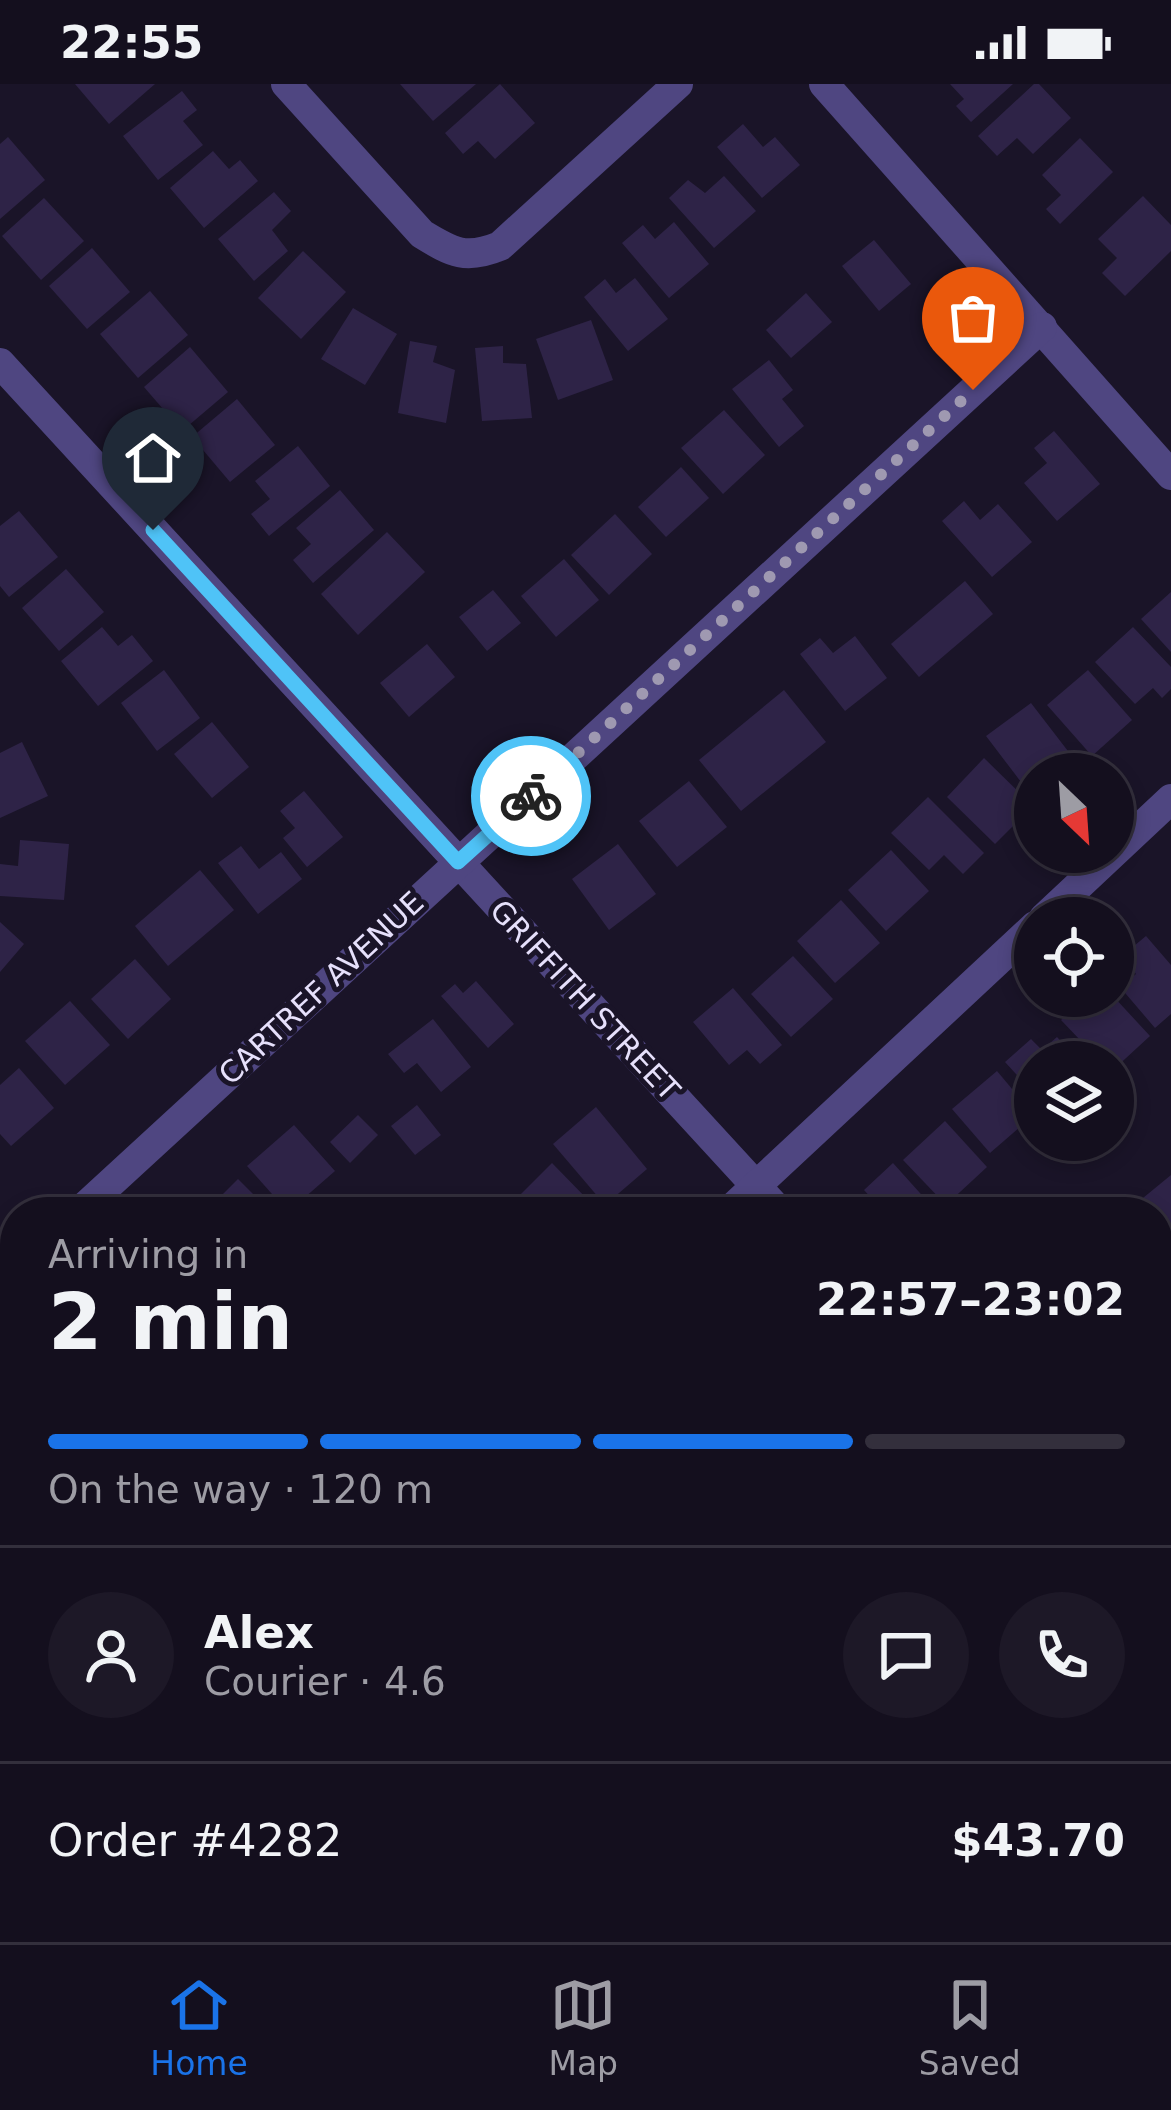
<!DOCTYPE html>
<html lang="en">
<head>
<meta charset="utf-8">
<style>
	body { margin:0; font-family:"DejaVu Sans",sans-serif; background:#1d1827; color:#f1f3f6; height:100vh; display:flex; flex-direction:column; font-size:45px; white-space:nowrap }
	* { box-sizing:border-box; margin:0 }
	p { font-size:39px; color:#9d9ca4 }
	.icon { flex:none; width:66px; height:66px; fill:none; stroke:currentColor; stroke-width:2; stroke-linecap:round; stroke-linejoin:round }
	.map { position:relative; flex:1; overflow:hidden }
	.side { position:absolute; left:0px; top:1113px; width:1173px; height:747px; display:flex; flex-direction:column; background:#140f1e; border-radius:48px 48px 0 0; box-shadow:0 6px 18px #0003,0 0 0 3px #332f3c }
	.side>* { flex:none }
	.needle { width:78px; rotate:155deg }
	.controls { position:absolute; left:1014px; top:669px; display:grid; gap:24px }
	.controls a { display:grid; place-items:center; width:120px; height:120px; border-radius:50%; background:#140f1e; box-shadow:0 6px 18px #0003,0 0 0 3px #332f3c; font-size:60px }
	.pin { position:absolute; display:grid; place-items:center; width:102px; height:102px; color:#fff; margin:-123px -51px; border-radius:50% 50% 50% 0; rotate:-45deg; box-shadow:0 0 12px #0007 }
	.pin .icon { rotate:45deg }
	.courier { position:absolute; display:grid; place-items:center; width:120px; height:120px; margin:-60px; border:9px solid #4fc3f7; border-radius:50%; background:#fff; color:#222; box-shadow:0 3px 15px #0007 }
	.summary em { font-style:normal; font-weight:700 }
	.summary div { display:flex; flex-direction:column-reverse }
	.summary { display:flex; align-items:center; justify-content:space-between; height:204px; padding:0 48px }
	h1 { font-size:78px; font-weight:700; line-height:90px }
	.bar { display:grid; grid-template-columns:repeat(4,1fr); gap:18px 12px; align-content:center; height:144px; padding:0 48px }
	.bar i { height:15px; border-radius:9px; background:#332f3c }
	.bar .active { background:#1a73e8 }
	.bar p { grid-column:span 4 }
	.line { display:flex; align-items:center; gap:30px; padding:0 48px; border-top:3px solid #332f3c }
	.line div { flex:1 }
	.round { display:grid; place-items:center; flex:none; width:126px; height:126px; border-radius:63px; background:#1d1827 }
	.status { display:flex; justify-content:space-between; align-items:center; height:84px; padding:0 60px; background:#140f1e; direction:ltr }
	.status svg { height:33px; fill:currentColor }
	.tabs { display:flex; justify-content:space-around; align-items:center; height:168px; border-top:3px solid #332f3c; background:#140f1e; font-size:33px; color:#9d9ca4 }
	.tabs a { display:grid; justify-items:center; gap:6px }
	.tabs .active { color:#1a73e8 }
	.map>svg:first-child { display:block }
	.building { fill:#2e2347 }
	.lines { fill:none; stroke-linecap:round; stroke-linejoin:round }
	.minor { stroke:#4f4681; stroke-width:30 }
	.major { stroke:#ce75ed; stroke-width:30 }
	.done { stroke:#9f99b1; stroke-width:12; stroke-dasharray:0 21.6 }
	.route { stroke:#4fc3f7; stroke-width:15 }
	.labels { text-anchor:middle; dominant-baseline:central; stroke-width:10; stroke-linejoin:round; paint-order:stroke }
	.street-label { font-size:30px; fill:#e6e0fb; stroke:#1a1428 }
</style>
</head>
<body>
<div class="status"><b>22:55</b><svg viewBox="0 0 49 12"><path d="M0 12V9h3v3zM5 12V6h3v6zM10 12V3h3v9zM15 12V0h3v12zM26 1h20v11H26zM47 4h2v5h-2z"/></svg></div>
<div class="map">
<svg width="1171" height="1858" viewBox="0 0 1171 1858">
	<rect width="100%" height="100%" fill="#1a1428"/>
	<g class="building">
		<polygon points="75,0 155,0 109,40"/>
		<polygon points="400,0 476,0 433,37"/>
		<polygon points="500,0 535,39 495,75 478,57 463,70 445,49"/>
		<polygon points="950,0 1013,0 971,38 956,22 964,15"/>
		<polygon points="1034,0 1039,0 1071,34 1033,70 1017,54 997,72 978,52"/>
		<polygon points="182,7 197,26 183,37 203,61 158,96 123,52"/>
		<polygon points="743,40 763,63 775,53 800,81 762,114 717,63"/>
		<polygon points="8,53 45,96 0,135 0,60"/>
		<polygon points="1080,54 1113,88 1060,140 1046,125 1061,111 1042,91"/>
		<polygon points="213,67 229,85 240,76 258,97 204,144 170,104"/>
		<polygon points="724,92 756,127 714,164 669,114 688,96 705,109"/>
		<polygon points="274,108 291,127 272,146 288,167 254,197 218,155"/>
		<polygon points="1143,112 1171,141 1171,167 1125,212 1102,189 1117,174 1098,155"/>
		<polygon points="44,114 84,157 41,196 2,152"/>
		<polygon points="674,138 709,180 669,214 622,159 643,141 655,155"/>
		<polygon points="874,156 911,200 879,227 842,182"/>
		<polygon points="92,164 130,208 87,245 49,202"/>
		<polygon points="303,167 346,208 301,255 258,214"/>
		<polygon points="635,194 668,235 628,267 584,213 605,195 616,209"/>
		<polygon points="150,207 188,251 138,294 100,250"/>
		<polygon points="806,209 832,238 791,274 766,246"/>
		<polygon points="353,224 397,250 365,301 321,275"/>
		<polygon points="591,236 613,296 558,316 536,255"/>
		<polygon points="410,257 437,262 433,278 455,286 446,339 398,329"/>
		<polygon points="503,262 503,279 526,280 532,334 482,337 475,264"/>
		<polygon points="190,263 228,308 182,347 144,303"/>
		<polygon points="769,276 793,306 782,315 804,342 779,363 732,305"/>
		<polygon points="237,315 275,361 230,398 192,353"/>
		<polygon points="724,326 765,371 723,410 681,364"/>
		<polygon points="1054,347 1100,400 1057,437 1024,399 1047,379 1034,364"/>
		<polygon points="298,362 330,402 269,452 251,430 270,415 255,397"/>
		<polygon points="681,383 709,414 666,453 638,423"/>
		<polygon points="340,406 374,446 313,499 293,476 311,460 296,444"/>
		<polygon points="964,417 980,436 998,420 1032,458 992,493 942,437"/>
		<polygon points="19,427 58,473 9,513 0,502 0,442"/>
		<polygon points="615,430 652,470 609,511 571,471"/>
		<polygon points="387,448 425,488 358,551 321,510"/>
		<polygon points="564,475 599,516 556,553 521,512"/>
		<polygon points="66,485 104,528 59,567 22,524"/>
		<polygon points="965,497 993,530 919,593 891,560"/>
		<polygon points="493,506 521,539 487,567 459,533"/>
		<polygon points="1171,508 1171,568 1141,535"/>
		<polygon points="102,543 118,562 132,551 153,577 98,622 61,577"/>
		<polygon points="1133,543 1171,583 1171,605 1162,614 1153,604 1135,620 1095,578"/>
		<polygon points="855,552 887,594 845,627 800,570 820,554 833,569"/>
		<polygon points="427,560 455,593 409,633 380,599"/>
		<polygon points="164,586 200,634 157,667 121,619"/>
		<polygon points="1088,586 1132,636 1092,672 1047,621"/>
		<polygon points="784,606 826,658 741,727 699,676"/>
		<polygon points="1031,619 1081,684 1072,690 1049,690 1045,685 1035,690 1024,702 986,652"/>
		<polygon points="212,638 249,683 212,714 174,670"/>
		<polygon points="22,658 48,712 0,734 0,669"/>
		<polygon points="984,674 1033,722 995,760 947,713"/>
		<polygon points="689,697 727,743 677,783 639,737"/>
		<polygon points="304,707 343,753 307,783 283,754 295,744 280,727"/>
		<polygon points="928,713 984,769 963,790 944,771 929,786 891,749"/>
		<polygon points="20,756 69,760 64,816 0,812 0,780 18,782"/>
		<polygon points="618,760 656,810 609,846 572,795"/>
		<polygon points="241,762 259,785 281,768 302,795 258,830 218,779"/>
		<polygon points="891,766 929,807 886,847 848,806"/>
		<polygon points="200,786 234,826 168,882 135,842"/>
		<polygon points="841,816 880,859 835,899 797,857"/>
		<polygon points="0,838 24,860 0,888"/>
		<polygon points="1146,852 1171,881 1171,930 1155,944 1120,903 1136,890 1122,872"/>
		<polygon points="793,872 833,915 791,953 751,910"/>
		<polygon points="135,875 171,915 128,955 91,915"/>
		<polygon points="476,897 514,940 488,964 441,912 455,900 463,909"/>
		<polygon points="733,904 782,961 760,980 747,966 729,981 693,938"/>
		<polygon points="1109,912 1113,912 1150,952 1113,986 1113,978 1101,978 1061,936 1082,917 1092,928"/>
		<polygon points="70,917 110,961 65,1001 25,957"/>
		<polygon points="433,935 471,983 441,1008 417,979 404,989 388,970"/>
		<polygon points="1057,953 1080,978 1035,978 1035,1011 1005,978 1031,955 1042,966"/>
		<polygon points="19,984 54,1024 11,1062 0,1050 0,1001"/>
		<polygon points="997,987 1034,1031 990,1069 952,1025"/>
		<polygon points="417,1021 441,1051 415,1071 391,1042"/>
		<polygon points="596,1023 647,1085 605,1121 553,1060"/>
		<polygon points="358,1031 378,1051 350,1079 330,1058"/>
		<polygon points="945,1037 987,1083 946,1121 903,1076"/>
		<polygon points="294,1041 335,1087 288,1128 247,1082"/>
		<polygon points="552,1079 591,1119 581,1128 518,1128 511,1120"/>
		<polygon points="893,1079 937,1128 860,1128 874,1117 864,1106"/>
		<polygon points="1171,1091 1171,1150 1158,1133 1158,1128 1154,1128 1143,1114"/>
		<polygon points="238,1095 271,1128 205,1128"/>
		<polygon points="1158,1157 1171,1171 1171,1207 1167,1211 1158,1201"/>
		<polygon points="15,1301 15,1377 11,1381 0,1368 0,1315"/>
		<polygon points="1171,1436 1171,1490 1158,1474 1158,1446"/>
		<polygon points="1158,1705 1171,1719 1171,1764 1166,1758 1158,1766"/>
		<polygon points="353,1845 414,1845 426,1858 345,1858 342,1855"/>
		<polygon points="708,1845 722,1845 733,1858 693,1858"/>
		<polygon points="738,1845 811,1845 796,1858 750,1858"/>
		<polygon points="986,1845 1005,1845 1016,1858 972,1858"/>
		<polygon points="1033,1845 1102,1845 1087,1858 1035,1858 1028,1850"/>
	</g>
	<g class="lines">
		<g class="minor">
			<path d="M286,0L422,150C453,169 466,176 500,162L678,0"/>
			<polyline points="824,0 1171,391"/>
			<polyline points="0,279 780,1128"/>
			<polyline points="1044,834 1171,715"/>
			<polyline points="79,1128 1042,243"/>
			<polyline points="728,1128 1035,842"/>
			<polyline points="0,1200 15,1186"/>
			<polyline points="1158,1328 1171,1317"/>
			<polyline points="563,1858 578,1845"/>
		</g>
		<g class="major">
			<polyline points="0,1725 15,1742"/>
			<polyline points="109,1845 121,1858"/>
		</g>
	</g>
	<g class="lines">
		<polyline class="done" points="531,712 973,306"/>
		<polyline class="route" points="153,446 458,778 531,712"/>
	</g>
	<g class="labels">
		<g class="street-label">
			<text transform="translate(321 904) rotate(-43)">CARTREF AVENUE</text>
			<text transform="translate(585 916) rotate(47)">GRIFFITH STREET</text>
		</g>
	</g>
</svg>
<div class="controls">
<a><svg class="needle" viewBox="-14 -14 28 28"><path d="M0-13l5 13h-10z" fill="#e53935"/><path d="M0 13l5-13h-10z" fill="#9d9ca4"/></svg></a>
<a><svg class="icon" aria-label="locate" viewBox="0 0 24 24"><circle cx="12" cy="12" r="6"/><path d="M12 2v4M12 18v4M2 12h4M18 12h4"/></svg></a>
<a><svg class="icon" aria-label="layers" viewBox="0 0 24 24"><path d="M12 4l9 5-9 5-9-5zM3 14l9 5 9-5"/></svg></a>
</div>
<div class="pin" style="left:973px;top:306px;background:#ea580c"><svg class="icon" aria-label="bag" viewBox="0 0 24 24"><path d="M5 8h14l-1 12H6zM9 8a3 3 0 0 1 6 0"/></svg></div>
<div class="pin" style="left:153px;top:446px;background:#1f2937"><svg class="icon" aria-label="home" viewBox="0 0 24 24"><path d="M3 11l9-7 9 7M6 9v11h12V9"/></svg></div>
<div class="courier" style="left:531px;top:712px"><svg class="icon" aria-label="bike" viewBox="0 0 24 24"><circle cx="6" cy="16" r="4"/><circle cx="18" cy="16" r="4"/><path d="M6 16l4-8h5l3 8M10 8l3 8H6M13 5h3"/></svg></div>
<section class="side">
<div class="summary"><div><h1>2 min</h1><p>Arriving in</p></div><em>22:57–23:02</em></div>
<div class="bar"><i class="active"></i><i class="active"></i><i class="active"></i><i></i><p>On the way · 120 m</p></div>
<div class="line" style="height:216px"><a class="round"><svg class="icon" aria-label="person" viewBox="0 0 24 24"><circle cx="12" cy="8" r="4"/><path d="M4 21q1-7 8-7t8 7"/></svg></a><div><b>Alex</b><p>Courier · 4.6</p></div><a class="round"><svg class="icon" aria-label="chat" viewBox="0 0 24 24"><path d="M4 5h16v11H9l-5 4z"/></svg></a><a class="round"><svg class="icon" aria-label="phone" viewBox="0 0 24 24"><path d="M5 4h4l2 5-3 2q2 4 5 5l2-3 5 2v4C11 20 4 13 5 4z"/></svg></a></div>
<div class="line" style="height:156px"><div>Order #4282</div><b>$43.70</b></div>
</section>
</div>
<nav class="tabs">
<a class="active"><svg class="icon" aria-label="home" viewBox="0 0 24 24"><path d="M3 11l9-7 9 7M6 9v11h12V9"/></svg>Home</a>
<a><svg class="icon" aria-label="map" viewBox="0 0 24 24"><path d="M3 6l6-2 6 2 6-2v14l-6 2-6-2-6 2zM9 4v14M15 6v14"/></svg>Map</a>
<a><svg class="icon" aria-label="saved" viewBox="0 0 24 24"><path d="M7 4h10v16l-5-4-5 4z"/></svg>Saved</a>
</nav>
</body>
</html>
